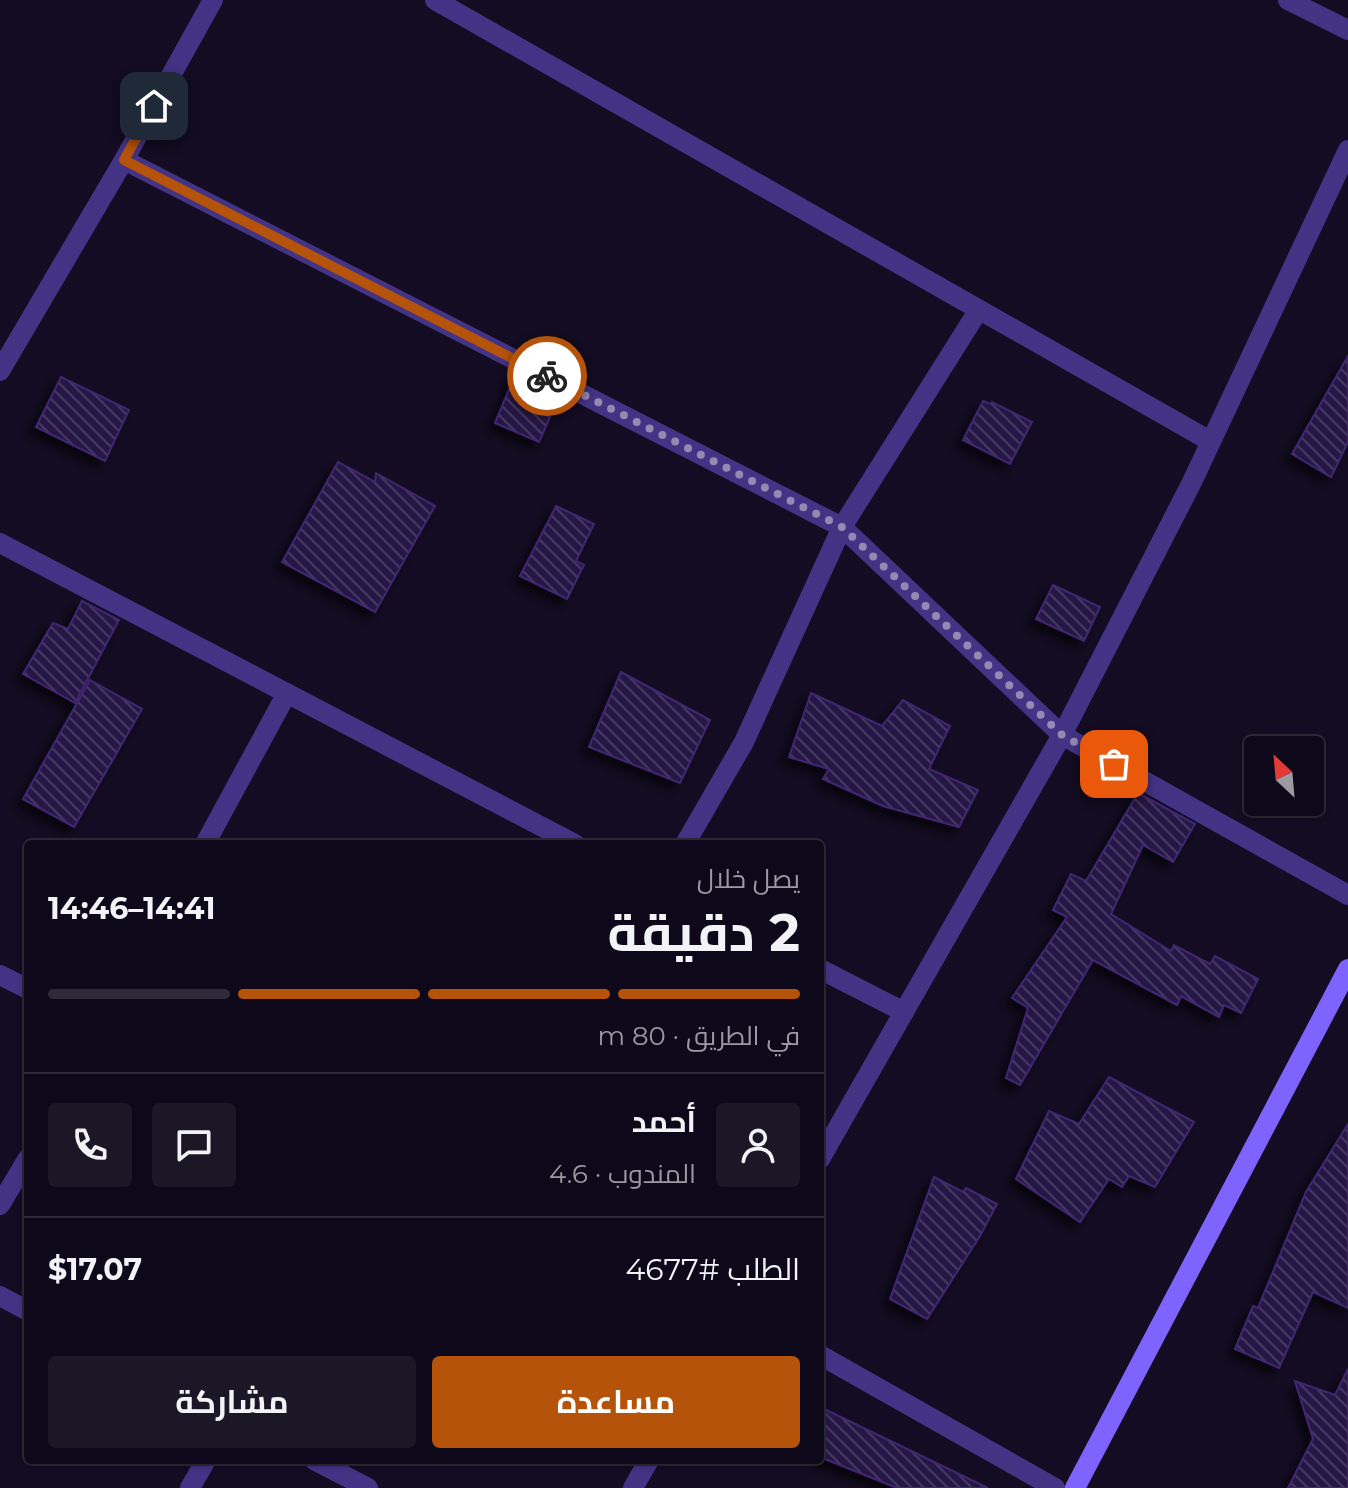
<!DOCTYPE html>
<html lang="ar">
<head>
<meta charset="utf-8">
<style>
	body { margin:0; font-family:Montserrat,Cairo,sans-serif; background:#1c1727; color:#f1f3f6; direction:rtl; height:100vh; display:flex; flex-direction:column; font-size:30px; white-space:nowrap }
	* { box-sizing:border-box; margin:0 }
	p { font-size:26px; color:#9b9aa2 }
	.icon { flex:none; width:44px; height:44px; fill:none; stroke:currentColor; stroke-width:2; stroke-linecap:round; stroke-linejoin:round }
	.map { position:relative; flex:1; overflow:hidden; direction:ltr }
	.side { position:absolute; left:24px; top:840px; width:800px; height:624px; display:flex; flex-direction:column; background:#0e091a; border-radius:8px; box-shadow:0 2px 6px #0004,0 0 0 2px #2e2a39; direction:rtl }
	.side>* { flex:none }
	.needle { width:52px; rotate:334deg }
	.buttons { position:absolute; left:1244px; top:736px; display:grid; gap:16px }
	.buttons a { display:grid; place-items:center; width:80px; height:80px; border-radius:8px; background:#0e091a; box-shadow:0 2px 6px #0004,0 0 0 2px #2e2a39; font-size:40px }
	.pin { position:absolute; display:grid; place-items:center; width:68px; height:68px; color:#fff; margin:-34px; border-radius:16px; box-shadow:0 4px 12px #0006 }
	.courier { position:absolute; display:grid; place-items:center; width:80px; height:80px; margin:-40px; border:6px solid #b45309; border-radius:50%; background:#fff; color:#222; box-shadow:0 2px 10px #0007 }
	.headline em { font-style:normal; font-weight:700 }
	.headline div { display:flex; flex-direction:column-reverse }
	.headline { display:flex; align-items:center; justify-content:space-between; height:136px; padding:0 24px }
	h1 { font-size:52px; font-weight:700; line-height:60px }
	.bar { display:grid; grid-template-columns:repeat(4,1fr); gap:12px 8px; align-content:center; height:96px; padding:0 24px }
	.bar i { height:10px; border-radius:6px; background:#2e2a39 }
	.bar .on { background:#b45309 }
	.bar p { grid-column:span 4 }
	.line { display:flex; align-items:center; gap:20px; padding:0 24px; border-top:2px solid #2e2a39 }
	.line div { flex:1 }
	.round { display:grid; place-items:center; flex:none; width:84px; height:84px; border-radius:8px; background:#1c1727 }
	.cta { display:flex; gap:16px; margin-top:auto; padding:16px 24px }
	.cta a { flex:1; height:92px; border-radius:8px; background:#b45309; color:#fff; font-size:32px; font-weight:700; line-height:92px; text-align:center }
	.cta a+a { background:#1c1727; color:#f1f3f6 }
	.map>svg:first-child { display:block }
	.building { fill:url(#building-back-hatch); stroke:#412772; stroke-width:2; filter:url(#shadow) }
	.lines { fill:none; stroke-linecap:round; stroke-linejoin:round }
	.street { stroke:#423385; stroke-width:20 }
	.secondary { stroke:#7e64ff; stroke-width:20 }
	.done { stroke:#9489b2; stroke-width:8; stroke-dasharray:0 14.4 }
	.route { stroke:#b45309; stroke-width:10 }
</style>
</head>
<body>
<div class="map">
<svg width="1348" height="1488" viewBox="0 0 1348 1488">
	<defs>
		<pattern id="building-back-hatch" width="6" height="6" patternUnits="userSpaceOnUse" patternTransform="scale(2)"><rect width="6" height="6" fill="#261745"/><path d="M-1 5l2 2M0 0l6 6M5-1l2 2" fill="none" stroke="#453861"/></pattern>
		<filter id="shadow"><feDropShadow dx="-7" dy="7" stdDeviation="4" flood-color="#0009"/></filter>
	</defs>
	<rect width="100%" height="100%" fill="#130c22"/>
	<g class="building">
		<polygon points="1348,356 1348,442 1331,477 1292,454"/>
		<polygon points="515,375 559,397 539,442 495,423"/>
		<polygon points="61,377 129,410 105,461 36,427"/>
		<polygon points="983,401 991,404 992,402 1032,422 1010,464 963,440"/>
		<polygon points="338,462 375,482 376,473 435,506 375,612 282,562"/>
		<polygon points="556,506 594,524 576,561 584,565 567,599 520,576"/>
		<polygon points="1053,585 1100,607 1084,641 1036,619"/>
		<polygon points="82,601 119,620 75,703 23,674 53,623 68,629"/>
		<polygon points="621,672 710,720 680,783 589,747"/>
		<polygon points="90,680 142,709 74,827 23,799"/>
		<polygon points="811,693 882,726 903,700 950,726 929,769 978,790 959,827 883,806 823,779 829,769 789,757"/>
		<polygon points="1138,793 1195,824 1173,862 1143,845 1111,914 1171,951 1174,945 1210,964 1215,956 1258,979 1241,1013 1224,1005 1219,1017 1181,996 1177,1005 1093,960 1020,1085 1006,1078 1028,1008 1012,998 1067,917 1053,910 1071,874 1086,881"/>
		<polygon points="1109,1077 1194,1122 1155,1187 1129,1176 1122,1187 1109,1179 1080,1222 1016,1179 1049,1111 1079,1124"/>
		<polygon points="1348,1124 1348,1308 1313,1292 1279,1368 1235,1349 1253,1306 1258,1308 1306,1192"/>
		<polygon points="934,1177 963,1192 966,1188 997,1204 980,1236 927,1319 890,1299"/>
		<polygon points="1348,1369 1348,1488 1288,1488 1313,1439 1295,1381 1335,1395"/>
		<polygon points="820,1407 988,1488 897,1488 820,1457"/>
	</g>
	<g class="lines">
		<g class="street">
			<polyline points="435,0 1210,441"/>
			<polyline points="1288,0 1348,30"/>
			<polyline points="124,160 842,527 1062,735 1348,895"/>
			<polyline points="0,371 124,160 213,0"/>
			<polyline points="0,543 575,844"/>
			<polyline points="205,844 287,693"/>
			<polyline points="685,844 744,742 842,527 978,311"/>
			<polyline points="820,969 904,1012"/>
			<polyline points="0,975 28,989"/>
			<polyline points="820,1159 1062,735 1192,482 1348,150"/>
			<polyline points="0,1205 28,1158"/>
			<polyline points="0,1296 28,1311"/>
			<polyline points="820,1355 1055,1488"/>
			<polyline points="314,1460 368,1488"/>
			<polyline points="190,1488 206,1460"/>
			<polyline points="633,1488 649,1460"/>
		</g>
		<polyline class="secondary" points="1075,1488 1348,969"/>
	</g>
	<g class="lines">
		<polyline class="done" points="547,376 842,527 1062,735 1114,764"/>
		<polyline class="route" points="154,106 124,160 547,376"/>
	</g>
</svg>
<div class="buttons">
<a><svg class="needle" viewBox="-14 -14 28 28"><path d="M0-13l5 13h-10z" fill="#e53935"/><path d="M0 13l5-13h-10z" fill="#9b9aa2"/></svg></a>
</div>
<div class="pin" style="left:1114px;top:764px;background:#ea580c"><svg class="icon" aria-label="bag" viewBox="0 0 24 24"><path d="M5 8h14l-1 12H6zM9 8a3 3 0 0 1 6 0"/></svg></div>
<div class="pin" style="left:154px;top:106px;background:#1f2937"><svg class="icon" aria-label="home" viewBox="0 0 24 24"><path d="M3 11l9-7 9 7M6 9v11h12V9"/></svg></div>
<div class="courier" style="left:547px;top:376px"><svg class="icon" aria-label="bike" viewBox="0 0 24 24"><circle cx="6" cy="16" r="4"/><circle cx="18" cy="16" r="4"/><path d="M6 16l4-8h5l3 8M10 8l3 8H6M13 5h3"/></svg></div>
<section class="side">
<div class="headline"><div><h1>2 دقيقة</h1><p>يصل خلال</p></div><em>14:41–14:46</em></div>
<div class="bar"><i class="on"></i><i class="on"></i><i class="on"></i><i></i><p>في الطريق · 80 m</p></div>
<div class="line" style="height:144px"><a class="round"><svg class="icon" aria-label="person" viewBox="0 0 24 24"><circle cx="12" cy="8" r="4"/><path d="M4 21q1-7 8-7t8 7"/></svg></a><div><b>أحمد</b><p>المندوب · 4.6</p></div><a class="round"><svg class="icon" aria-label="chat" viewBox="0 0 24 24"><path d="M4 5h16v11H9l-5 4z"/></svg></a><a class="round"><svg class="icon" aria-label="phone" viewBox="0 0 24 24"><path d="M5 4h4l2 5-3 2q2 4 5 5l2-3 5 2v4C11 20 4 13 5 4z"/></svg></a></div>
<div class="line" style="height:104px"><div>الطلب #4677</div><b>$17.07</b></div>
<div class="cta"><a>مساعدة</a><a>مشاركة</a></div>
</section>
</div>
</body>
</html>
